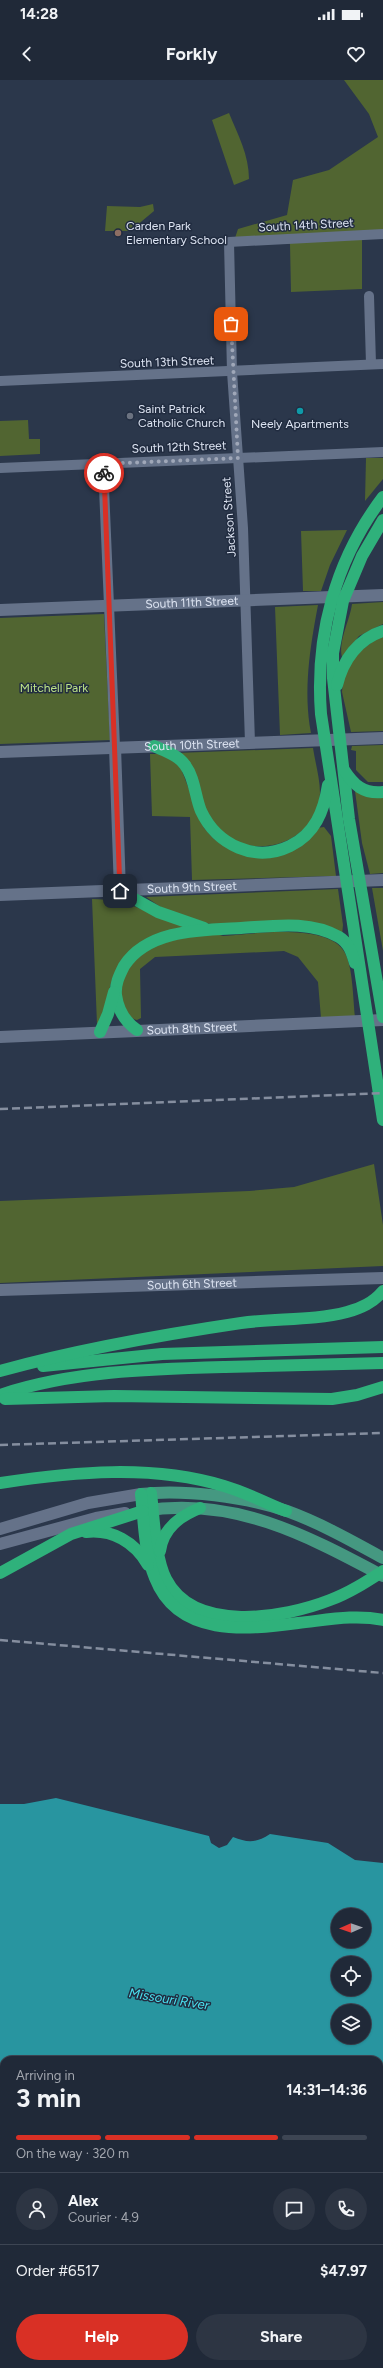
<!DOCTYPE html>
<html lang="en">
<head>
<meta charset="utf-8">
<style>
	body { margin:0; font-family:Figtree,sans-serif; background:#2d3543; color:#f1f3f6; height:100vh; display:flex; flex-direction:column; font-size:15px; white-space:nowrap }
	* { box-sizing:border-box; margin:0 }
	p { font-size:13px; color:#a2a6ae }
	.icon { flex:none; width:22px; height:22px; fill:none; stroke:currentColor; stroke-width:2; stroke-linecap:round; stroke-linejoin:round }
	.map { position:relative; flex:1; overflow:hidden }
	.details { position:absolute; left:0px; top:1976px; width:383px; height:312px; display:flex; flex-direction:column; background:#202938; border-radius:12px 12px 0 0; box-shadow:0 1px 3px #0004,0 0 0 1px #3d4553 }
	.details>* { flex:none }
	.needle { width:26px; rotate:268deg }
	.tools { position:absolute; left:331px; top:1828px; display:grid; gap:8px }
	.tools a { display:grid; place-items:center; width:40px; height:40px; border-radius:50%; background:#202938; box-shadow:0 1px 3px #0004,0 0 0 1px #3d4553; font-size:20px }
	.pin { position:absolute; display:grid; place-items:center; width:34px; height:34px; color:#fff; margin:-17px; border-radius:8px; box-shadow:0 2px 6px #0006 }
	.courier { position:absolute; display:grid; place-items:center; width:40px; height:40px; margin:-20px; border:3px solid #d93025; border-radius:50%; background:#fff; color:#222; box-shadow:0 1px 5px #0007 }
	.summary em { font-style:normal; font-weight:700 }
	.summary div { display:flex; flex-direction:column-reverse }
	.summary { display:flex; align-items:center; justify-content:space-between; height:68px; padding:0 16px }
	h1 { font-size:26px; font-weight:700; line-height:30px }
	.bar { display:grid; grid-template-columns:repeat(4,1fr); gap:6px 4px; align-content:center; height:48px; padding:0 16px }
	.bar i { height:5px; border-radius:3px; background:#3d4553 }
	.bar .on { background:#d93025 }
	.bar p { grid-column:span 4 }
	.line { display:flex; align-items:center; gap:10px; padding:0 16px; border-top:1px solid #3d4553 }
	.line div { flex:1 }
	.round { display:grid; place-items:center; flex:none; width:42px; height:42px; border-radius:21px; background:#2d3543 }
	.cta { display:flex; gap:8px; margin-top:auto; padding:8px 16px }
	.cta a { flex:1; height:46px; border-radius:24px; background:#d93025; color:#fff; font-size:16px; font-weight:700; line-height:46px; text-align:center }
	.cta a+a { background:#2d3543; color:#f1f3f6 }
	.status { display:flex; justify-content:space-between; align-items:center; height:28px; padding:0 20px; background:#202938; direction:ltr }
	.status svg { height:11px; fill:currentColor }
	header { display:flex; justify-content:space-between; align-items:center; height:52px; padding:0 16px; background:#202938; font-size:18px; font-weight:700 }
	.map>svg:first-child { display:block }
	.green { fill:#516531 }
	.water { fill:#2895a0; fill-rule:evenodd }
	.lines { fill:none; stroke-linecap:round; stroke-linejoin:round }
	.street { stroke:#657289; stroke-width:10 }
	.secondary { stroke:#657289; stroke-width:12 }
	.primary { stroke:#459881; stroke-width:12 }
	.highway { stroke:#2fb17b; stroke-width:12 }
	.rail { stroke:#858e9f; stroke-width:2.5; stroke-dasharray:8 4; stroke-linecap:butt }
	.done { stroke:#9fa7b8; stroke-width:4; stroke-dasharray:0 7.2 }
	.route { stroke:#d93025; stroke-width:5 }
	.education-dot { fill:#8d6e63; stroke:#212c40; stroke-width:1.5 }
	.culture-dot { fill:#0f9aa8; stroke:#212c40; stroke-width:1.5 }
	.worship-dot { fill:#6b7280; stroke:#212c40; stroke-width:1.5 }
	.labels { text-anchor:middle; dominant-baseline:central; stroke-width:3; stroke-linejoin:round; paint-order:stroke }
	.street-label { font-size:12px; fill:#dde4f2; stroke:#212c40 }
	.poi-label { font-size:12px; fill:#dde4f2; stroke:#212c40; text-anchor:start }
	.park-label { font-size:12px; fill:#bde387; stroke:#212c40 }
	.water-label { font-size:13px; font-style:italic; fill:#4ae1f0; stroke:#212c40 }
</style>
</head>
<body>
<div class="status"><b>14:28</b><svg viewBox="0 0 49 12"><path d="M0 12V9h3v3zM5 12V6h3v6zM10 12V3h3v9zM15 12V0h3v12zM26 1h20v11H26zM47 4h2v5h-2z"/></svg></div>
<header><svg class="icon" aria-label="back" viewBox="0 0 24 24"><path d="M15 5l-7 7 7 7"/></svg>Forkly<svg class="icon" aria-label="heart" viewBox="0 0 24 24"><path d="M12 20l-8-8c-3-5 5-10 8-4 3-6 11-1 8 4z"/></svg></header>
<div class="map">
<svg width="383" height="2288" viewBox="0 0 383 2288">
	<rect width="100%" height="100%" fill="#2b374b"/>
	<g class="green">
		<polygon points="344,0 383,0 383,150 362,153 362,209 291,212 290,164 235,158 238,149 287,135 293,100 329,90 378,57 369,34"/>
		<path d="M229,33C238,55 249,75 249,99L234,105L212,40Z"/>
		<polygon points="153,124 154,131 130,151 105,151 107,126 140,127"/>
		<polygon points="28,340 29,359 40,359 40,374 0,376 0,341"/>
		<polygon points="366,378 383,378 383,399 365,421"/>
		<polygon points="347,450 330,485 321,511 303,511 301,451"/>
		<path d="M383,522V544L359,556L342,577C338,561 350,540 352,524Z"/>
		<path d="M318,525C310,568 303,610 311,653L280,655L275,527Z"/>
		<polygon points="104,534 110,660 0,664 0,538"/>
		<polygon points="383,554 383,651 351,652 342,612 343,600 355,575"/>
		<polygon points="383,665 383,702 368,702 356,690 356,671 351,670 352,666"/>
		<path d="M313,668C315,682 320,698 320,713C319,750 281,772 248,765C244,764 238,764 234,761C204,743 191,703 176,673Z"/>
		<polygon points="150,674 162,674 180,686 204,748 214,759 235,772 263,777 317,748 324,747 331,756 336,796 192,800 190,737 152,736"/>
		<polygon points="355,711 383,714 383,793 370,794 362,763"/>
		<polygon points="372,808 383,808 383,871"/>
		<polygon points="338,809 343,845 342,855 201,843 168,832 146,817"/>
		<path d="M92,819C127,819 158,836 190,849L163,853L111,903L102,939L97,944Z"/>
		<path d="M214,853L223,856C252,854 329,842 345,873C353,888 353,919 355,937L321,938L318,902L298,877L284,871L155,877L140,889L141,938L137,940C128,938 121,927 121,917C121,865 173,859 214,853Z"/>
		<polygon points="374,1084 383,1145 383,1186 0,1203 0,1121 249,1111 294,1107"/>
		<polygon points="0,2039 4,2040 4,2113 0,2112"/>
	</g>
	<path class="water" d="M56,1718L209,1756L211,1763L219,1768L227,1765L233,1757C248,1763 256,1763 270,1754L328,1763L355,1780L383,1783V2154L379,2155V1980H4V2040L0,2039V1724H24ZM338,1835H364V1861H338ZM338,1883H364V1909H338ZM338,1931H364V1957H338Z"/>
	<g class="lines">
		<g class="street">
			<polyline points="369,216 371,284"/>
			<polyline points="0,301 383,284"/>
			<polyline points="103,384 115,667"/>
			<polyline points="0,388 383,372"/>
			<polyline points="250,663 243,448 232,292 229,162 383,154"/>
		</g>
		<g class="secondary">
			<path id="s1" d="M0,530L383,515"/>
			<polyline points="115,667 120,811"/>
			<path id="s2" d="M0,672L383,658"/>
			<path id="s3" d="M0,815L383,800"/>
			<path id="s4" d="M0,957L383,940"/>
			<path id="s5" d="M0,1210L383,1198"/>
			<polyline points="0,1449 88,1423 141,1414"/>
			<polyline points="0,1464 96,1438 125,1433"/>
		</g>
		<g class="primary">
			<path d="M141,1414C184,1409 246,1417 287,1431C320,1443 352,1461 383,1478"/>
			<path d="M143,1431C233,1416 306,1455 383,1496"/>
		</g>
		<g class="highway">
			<path d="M383,417C335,480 315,556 321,634L383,1040"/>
			<polyline points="383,440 362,476 343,521 333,573 333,598 349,739 383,937"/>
			<path d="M337,605C343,580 358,559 383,551"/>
			<path d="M154,666C165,671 178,675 185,685C195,698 195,717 201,731C217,765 255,783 290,766C315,754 324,731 328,705"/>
			<path d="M344,690C354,705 363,714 383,712"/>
			<polyline points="120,811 158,832 204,848"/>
			<path d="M137,950C124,941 118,930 116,915C115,904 119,896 124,886C148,849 202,850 241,848C273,846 310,840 339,857C349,863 352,873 355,883"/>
			<polyline points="100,952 108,934 114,912"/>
			<polyline points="43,1286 162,1274 383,1267"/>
			<path d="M0,1291C79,1269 160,1255 241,1243C276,1238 313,1241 347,1232C361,1228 373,1223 383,1211"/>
			<path d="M0,1315C71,1291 151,1289 225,1287C278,1286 330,1284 383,1283"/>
			<polyline points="5,1319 114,1316 332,1319 357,1315 383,1307"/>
			<path d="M0,1403C74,1392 151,1384 224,1406C245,1412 266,1423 286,1431"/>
			<path d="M151,1413C154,1438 155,1477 166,1499C194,1554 284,1538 330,1520C349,1513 366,1502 383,1491"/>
			<path d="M141,1414C144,1442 144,1471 155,1498C178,1557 246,1550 298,1543C327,1540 355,1534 383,1540"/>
			<path d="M86,1452C112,1449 135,1462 148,1485"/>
			<path d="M160,1471C163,1448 180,1436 200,1428"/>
			<polyline points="0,1493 71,1454 143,1431"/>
			<polyline points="379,2288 383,2268"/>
		</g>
		<g class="rail">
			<polyline points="0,1029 383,1013"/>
			<polyline points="0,1365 383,1353"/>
			<polyline points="0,1560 383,1593"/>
		</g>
	</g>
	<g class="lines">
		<polyline class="done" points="104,393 103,384 238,378 231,244"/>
		<polyline class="route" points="104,393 120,811"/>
	</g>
	<circle class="education-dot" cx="118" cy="153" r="4"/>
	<circle class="culture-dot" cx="300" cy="331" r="4"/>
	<circle class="worship-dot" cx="130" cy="336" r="4"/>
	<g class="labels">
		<g class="street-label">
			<text transform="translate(306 145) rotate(-3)">South 14th Street</text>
			<text transform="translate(167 282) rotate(-2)">South 13th Street</text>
			<text transform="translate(179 367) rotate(-2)">South 12th Street</text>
			<text transform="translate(229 437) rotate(-94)">Jackson Street</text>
			<text stroke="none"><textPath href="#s1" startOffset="192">South 11th Street</textPath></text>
			<text stroke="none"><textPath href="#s2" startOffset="192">South 10th Street</textPath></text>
			<text stroke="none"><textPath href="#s3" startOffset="192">South 9th Street</textPath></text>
			<text stroke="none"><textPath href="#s4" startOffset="192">South 8th Street</textPath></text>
			<text stroke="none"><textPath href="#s5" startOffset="192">South 6th Street</textPath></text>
		</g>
		<g class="poi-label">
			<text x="126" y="146">Carden Park<tspan x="126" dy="14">Elementary School</tspan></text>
			<text x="138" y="329">Saint Patrick<tspan x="138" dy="14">Catholic Church</tspan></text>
			<text x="300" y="344" text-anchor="middle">Neely Apartments</text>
		</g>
		<g class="park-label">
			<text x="54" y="608">Mitchell Park</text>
		</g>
		<g class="water-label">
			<text transform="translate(169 1919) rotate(9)">Missouri River</text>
		</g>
	</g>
</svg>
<div class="tools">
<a><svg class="needle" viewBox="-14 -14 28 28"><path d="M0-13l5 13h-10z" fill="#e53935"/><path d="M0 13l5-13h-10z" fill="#a2a6ae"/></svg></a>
<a><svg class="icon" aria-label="locate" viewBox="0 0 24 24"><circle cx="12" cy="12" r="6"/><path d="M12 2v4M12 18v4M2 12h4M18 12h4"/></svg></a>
<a><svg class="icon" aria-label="layers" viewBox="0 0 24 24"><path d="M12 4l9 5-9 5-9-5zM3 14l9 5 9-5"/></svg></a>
</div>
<div class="pin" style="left:231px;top:244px;background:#ea580c"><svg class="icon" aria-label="bag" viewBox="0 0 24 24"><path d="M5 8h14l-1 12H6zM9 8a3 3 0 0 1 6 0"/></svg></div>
<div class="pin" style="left:120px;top:811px;background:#1f2937"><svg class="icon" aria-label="home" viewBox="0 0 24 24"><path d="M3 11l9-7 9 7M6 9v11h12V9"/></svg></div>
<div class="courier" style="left:104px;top:393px"><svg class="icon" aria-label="bike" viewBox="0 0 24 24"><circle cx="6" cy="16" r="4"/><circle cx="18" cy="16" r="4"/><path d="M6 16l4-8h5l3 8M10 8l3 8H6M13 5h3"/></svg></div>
<section class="details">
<div class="summary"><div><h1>3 min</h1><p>Arriving in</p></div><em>14:31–14:36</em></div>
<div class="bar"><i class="on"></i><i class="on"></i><i class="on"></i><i></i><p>On the way · 320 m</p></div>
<div class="line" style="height:72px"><a class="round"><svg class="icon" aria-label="person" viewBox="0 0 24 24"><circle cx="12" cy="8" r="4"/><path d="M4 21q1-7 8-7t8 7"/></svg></a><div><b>Alex</b><p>Courier · 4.9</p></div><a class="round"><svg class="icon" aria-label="chat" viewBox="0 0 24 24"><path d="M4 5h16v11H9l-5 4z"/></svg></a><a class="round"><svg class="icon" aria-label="phone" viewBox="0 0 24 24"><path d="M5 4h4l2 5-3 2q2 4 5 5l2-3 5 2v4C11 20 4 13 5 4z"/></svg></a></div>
<div class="line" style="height:52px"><div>Order #6517</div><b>$47.97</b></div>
<div class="cta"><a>Help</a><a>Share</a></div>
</section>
</div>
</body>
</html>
